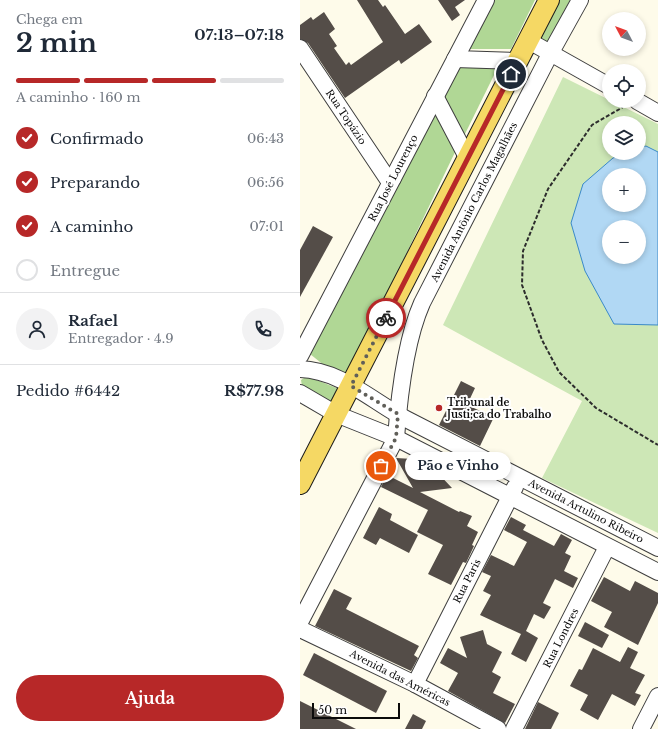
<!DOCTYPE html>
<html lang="pt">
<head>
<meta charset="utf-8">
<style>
	body { margin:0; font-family:"Libre Baskerville",serif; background:#f2f2f3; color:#1f2937; height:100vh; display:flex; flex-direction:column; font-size:15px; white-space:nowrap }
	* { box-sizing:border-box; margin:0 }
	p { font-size:13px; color:#747a83 }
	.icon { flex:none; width:22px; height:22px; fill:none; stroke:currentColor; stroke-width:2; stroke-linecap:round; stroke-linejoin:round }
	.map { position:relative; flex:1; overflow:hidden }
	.side { display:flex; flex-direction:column; background:#fff; width:300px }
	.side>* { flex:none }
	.needle { width:26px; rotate:311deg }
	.fabs { position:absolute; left:302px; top:12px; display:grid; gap:8px }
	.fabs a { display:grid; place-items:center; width:44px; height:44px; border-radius:50%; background:#fff; box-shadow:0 2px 6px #0003; font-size:20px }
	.scale { position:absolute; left:12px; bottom:10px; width:88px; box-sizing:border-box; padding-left:4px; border:2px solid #0b0b0b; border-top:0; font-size:11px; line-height:14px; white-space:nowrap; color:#0b0b0b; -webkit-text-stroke:3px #fff; paint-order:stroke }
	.pin { position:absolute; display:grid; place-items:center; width:34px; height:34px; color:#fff; margin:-17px; border:2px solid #fff; border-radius:50%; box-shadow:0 1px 4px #0007 }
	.courier { position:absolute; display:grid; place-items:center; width:40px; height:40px; margin:-20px; border:3px solid #b72828; border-radius:50%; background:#fff; color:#222; box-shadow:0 1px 5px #0007 }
	.bubble { position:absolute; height:28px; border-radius:14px; background:#fff; box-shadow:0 2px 6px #0003; font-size:13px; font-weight:700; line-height:28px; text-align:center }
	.summary em { font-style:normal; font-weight:700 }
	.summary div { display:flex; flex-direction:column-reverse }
	.summary { display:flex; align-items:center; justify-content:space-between; height:68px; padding:0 16px }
	h1 { font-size:26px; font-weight:700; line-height:30px }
	.bar { display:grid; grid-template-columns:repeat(4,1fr); gap:6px 4px; align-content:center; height:48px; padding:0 16px }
	.bar i { height:5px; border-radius:3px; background:#e0e1e3 }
	.bar .selected { background:#b72828 }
	.bar p { grid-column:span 4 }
	.line { display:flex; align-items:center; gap:10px; padding:0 16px; border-top:1px solid #e0e1e3 }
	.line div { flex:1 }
	.round { display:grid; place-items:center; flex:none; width:42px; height:42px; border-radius:21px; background:#f2f2f3 }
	ol { padding:0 16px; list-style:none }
	li { display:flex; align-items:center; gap:12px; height:44px }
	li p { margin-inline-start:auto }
	li .icon { padding:4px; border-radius:50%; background:#b72828; color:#fff; stroke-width:4 }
	li:last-child { color:#747a83 }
	li i { width:22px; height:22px; border:2px solid #e0e1e3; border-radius:50% }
	.action { display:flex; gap:8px; margin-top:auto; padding:8px 16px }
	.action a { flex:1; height:46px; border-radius:24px; background:#b72828; color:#fff; font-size:16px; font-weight:700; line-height:46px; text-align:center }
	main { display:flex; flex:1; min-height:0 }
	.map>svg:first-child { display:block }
	.green { fill:#cde7b6; fill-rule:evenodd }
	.forest { fill:#b0d795 }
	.water { fill:#b1d8f4; stroke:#3a89c9; fill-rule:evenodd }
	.building { fill:#544d48 }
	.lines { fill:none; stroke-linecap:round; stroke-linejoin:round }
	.minor-casing { stroke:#3e3e3e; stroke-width:18 }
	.major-casing { stroke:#1c1c1c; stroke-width:22 }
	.path { stroke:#2d2d2d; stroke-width:2; stroke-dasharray:4 2; stroke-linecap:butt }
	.minor { stroke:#fff; stroke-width:16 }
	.major { stroke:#f5d864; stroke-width:20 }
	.done { stroke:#605f59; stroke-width:4; stroke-dasharray:0 7.2 }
	.route { stroke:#b72828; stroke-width:5 }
	.poi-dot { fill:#b72828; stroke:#fff; stroke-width:1.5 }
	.labels { text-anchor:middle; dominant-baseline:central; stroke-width:4; stroke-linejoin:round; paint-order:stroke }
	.street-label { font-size:10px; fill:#0b0b0b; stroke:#fff }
	.poi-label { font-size:10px; font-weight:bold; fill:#0b0b0b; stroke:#fff; text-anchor:start }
</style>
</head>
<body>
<main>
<section class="side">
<div class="summary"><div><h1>2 min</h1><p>Chega em</p></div><em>07:13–07:18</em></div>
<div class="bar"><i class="selected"></i><i class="selected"></i><i class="selected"></i><i></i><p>A caminho · 160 m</p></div>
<ol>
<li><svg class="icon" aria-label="check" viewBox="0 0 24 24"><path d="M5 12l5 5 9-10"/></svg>Confirmado<p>06:43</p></li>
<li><svg class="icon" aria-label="check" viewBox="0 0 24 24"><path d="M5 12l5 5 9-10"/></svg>Preparando<p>06:56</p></li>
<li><svg class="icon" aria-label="check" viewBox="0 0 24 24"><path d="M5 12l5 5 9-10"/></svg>A caminho<p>07:01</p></li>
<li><i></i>Entregue</li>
</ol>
<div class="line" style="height:72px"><a class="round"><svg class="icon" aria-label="person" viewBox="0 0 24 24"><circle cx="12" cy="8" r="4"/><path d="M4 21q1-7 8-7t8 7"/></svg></a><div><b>Rafael</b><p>Entregador · 4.9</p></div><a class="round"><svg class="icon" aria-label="phone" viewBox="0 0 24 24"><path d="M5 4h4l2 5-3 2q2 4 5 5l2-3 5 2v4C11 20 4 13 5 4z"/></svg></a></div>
<div class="line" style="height:52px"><div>Pedido #6442</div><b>R$77.98</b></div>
<div class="action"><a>Ajuda</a></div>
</section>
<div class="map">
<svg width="358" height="729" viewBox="0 0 358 729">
	<rect width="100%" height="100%" fill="#fefbea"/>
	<path class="green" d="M263,77L358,124V533L242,478L282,401L143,325ZM309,123H339V153H309ZM309,175H339V205H309ZM309,227H339V257H309Z"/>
	<g class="forest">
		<polygon points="194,0 235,0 211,49 168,49"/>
		<polygon points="257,0 270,0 248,42 238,36"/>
		<polygon points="198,67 163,138 142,98 159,68"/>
		<polygon points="137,109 157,148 48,375 25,366 10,354"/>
		<polygon points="7,376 39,389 32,403 11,392 2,386 1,380"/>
	</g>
	<path class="water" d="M346,146L358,152V325L314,324L285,271L271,223L283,184L313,158L326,153H339V148ZM309,175H339V205H309ZM309,227H339V257H309Z"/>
	<g class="building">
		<polygon points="57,0 78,0 83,7 85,5 105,34 119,24 132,42 101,64 99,60 45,98 8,43 0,39 0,25 11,17 13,20 24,12 35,29 29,34 37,46 34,48 46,65 49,62 51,65 83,42"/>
		<polygon points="138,0 165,0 155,7 160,15 152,21"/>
		<polygon points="13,226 33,237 0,297 0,250"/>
		<polygon points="161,381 175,388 167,405 194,417 180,446 139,425"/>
		<polygon points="96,458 113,459 134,469 152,488 120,492 159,512 160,511 172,516 167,526 178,532 172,545 174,546 166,563 163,562 151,585 128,574 143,545 117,532 128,510 81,487 87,475 113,488"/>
		<polygon points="79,507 92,514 90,520 118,535 109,553 80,538 76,545 63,538"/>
		<polygon points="211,517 226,525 223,530 254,546 261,534 272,540 265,553 271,556 264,571 278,578 273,588 255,579 243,603 251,607 244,619 234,614 226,631 238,638 226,662 211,654 221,634 180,615 191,595 183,591 191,576 182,572 191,555 214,566 227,542 204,530"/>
		<polygon points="304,577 330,591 335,581 358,593 358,603 338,645 304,627 312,612 291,601"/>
		<polygon points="34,589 52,598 46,609 119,646 114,655 118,658 111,671 15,626"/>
		<polygon points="285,622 309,635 302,648 278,636"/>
		<polygon points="183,630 187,644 202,652 192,672 201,677 193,693 215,704 205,723 148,691 158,673 140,663 148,648 167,658 160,637"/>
		<polygon points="328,647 338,652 330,668 345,675 335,693 341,695 335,706 312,694 298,720 280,710 288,695 270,686 279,669 282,670 293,648 320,662"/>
		<polygon points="14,653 87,691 76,713 3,675"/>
		<polygon points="0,701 56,729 0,729"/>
		<polygon points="238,702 259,713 251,729 225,729"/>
		<polygon points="113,714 126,721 122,729 105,729"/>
	</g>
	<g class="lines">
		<g class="minor-casing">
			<g id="minor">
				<polyline points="229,41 309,86"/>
				<polyline points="0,48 89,181 93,178"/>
				<polyline points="155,59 218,61"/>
				<polyline points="135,96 168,159"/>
				<polyline points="337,101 358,113"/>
				<polyline points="0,356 186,0"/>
				<path d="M0,369C40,370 72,401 106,419C190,462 274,505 358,548"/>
				<polyline points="0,393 36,414 96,438 358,572"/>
				<path d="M0,622L96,438C99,398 106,339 122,303L250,54L280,0"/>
				<polyline points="0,629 115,684 198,729"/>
				<polyline points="115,684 215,487"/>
				<polyline points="214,729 307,547"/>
				<polyline points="341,729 358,696"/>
			</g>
		</g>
		<g class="major-casing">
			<polyline id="major" points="0,484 249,0"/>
		</g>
		<polyline class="path" points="325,106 292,125 248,189 223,251 222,285 242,340 259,372 296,408 358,445"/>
		<use href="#minor" class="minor"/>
		<use href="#major" class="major"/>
	</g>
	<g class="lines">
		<polyline class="done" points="81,466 96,438 98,414 51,386 86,318"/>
		<polyline class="route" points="86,318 211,74"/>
	</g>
	<circle class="poi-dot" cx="139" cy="408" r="4"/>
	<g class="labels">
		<g class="street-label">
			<text transform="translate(46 117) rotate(56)">Rua Topázio</text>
			<text transform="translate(93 178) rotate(-63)">Rua José Lourenço</text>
			<text transform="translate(174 202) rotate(-63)">Avenida Antônio Carlos Magalhães</text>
			<text transform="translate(286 511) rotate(27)">Avenida Artulino Ribeiro</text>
			<text transform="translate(167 581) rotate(-63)">Rua Paris</text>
			<text transform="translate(261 638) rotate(-63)">Rua Londres</text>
			<text transform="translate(100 678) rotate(27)">Avenida das Américas</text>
		</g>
		<g class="poi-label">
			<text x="147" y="402">Tribunal de<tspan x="147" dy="12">Justi;ca do Trabalho</tspan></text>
		</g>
	</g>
</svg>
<div class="fabs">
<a><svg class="needle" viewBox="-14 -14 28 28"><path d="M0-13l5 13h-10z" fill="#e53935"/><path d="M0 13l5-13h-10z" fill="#747a83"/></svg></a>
<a><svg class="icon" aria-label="locate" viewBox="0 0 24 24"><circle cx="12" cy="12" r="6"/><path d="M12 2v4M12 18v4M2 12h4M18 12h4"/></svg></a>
<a><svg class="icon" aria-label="layers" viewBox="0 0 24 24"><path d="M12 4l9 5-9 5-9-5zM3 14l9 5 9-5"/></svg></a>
<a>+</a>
<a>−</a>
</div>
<div class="scale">50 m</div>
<div class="pin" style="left:81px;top:466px;background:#ea580c"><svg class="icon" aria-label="bag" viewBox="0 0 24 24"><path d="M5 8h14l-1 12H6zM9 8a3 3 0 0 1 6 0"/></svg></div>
<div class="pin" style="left:211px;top:74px;background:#1f2937"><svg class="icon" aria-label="home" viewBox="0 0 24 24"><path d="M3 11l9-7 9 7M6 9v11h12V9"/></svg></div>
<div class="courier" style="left:86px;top:318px"><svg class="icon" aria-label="bike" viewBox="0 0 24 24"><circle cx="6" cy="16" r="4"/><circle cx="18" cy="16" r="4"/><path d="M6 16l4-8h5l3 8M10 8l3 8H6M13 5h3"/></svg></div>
<div class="bubble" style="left:105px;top:452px;width:106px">Pão e Vinho</div>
</div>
</main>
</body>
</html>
